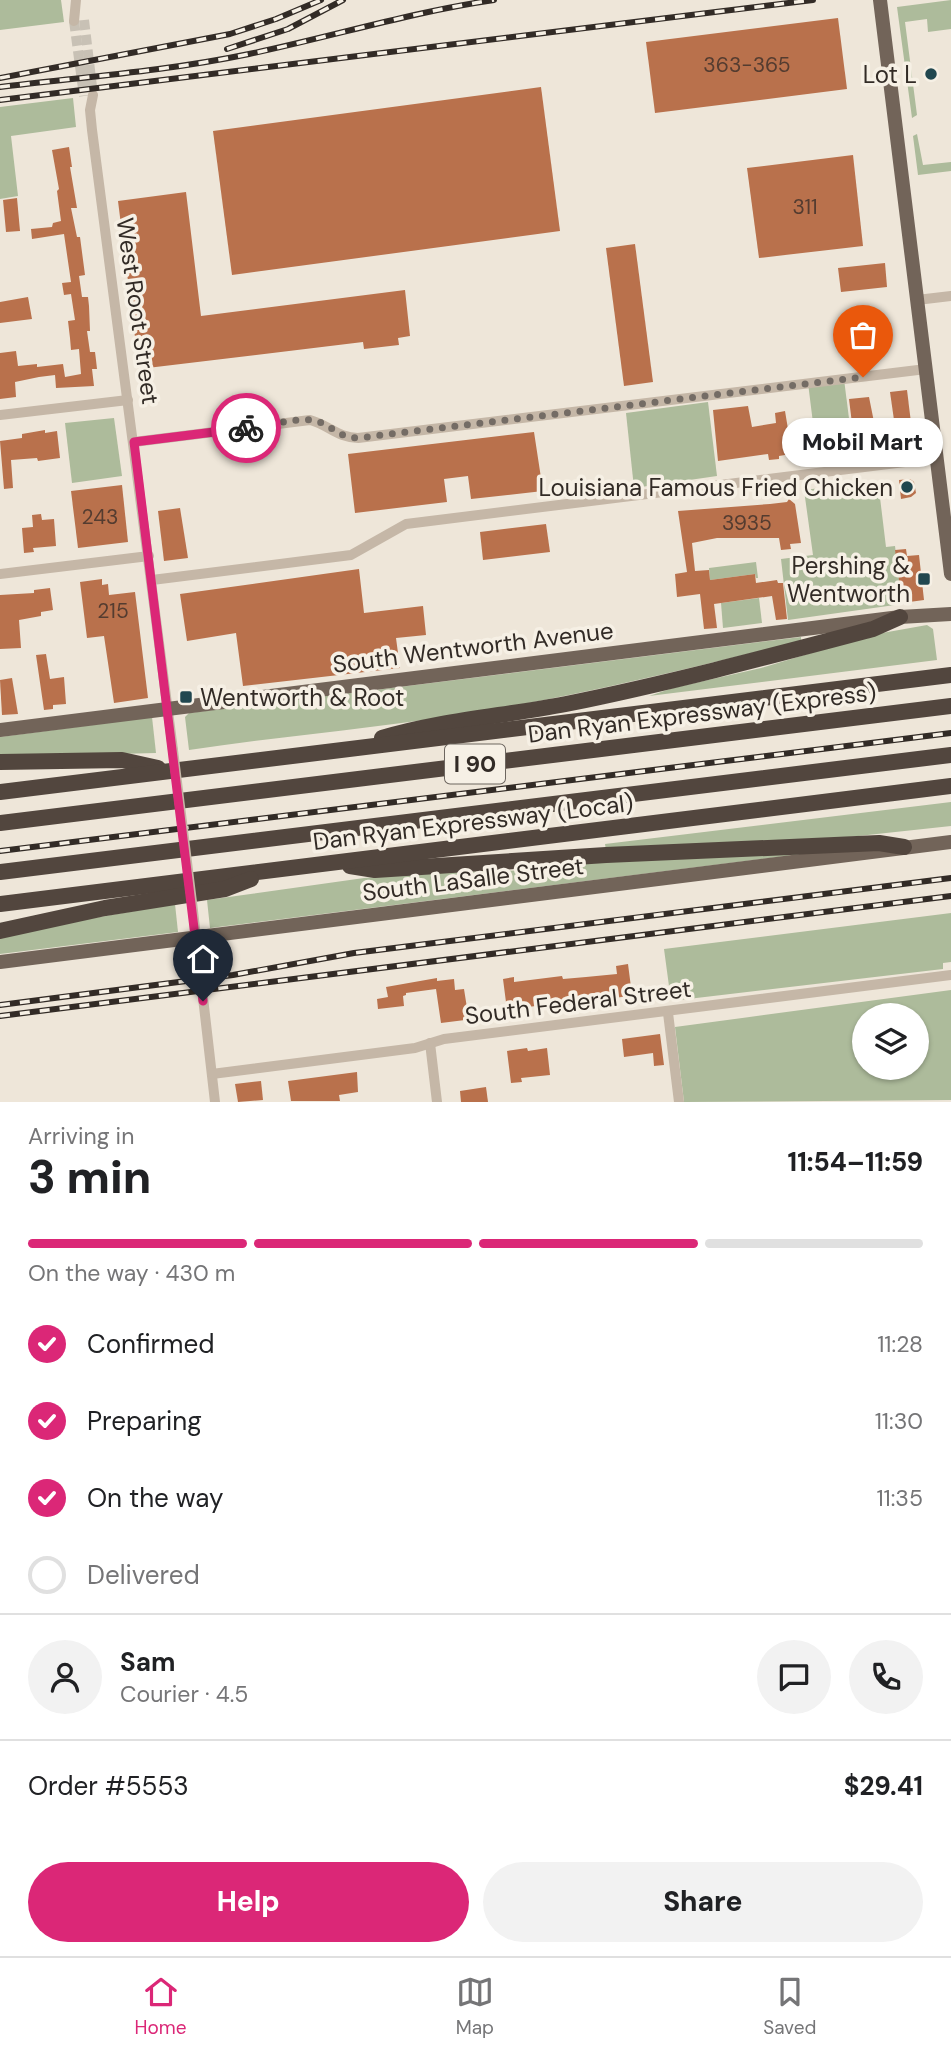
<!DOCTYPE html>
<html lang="en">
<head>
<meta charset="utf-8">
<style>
	body { margin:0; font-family:"DM Sans",sans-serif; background:#f2f2f2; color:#202124; height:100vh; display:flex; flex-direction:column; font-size:26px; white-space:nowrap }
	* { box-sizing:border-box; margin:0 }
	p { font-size:23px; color:#757577 }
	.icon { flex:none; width:38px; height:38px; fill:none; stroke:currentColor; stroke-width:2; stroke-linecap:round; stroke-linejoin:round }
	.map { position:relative; height:1102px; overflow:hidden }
	.drawer { display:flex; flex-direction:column; background:#fff; flex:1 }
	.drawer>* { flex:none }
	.controls { position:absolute; left:852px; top:1003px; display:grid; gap:14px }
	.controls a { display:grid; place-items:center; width:77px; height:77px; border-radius:50%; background:#fff; box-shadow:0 2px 5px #0004; font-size:35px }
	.pin { position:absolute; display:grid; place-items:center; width:60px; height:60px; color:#fff; margin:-72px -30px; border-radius:50% 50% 50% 0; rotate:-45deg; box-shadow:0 0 7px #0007 }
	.pin .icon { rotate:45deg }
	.courier { position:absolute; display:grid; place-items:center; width:70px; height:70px; margin:-35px; border:5px solid #db2777; border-radius:50%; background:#fff; color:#222; box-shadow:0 2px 9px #0007 }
	.bubble { position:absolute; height:49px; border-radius:24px; background:#fff; box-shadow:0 2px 5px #0004; font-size:23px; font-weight:800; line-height:49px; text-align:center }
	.overview em { font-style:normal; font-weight:800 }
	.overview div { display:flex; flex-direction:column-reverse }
	.overview { display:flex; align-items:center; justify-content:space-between; height:119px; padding:0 28px }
	h1 { font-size:46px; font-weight:800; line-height:52px }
	.bar { display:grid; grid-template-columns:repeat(4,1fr); gap:10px 7px; align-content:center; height:84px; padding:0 28px }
	.bar i { height:9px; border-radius:5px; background:#e0e0e0 }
	.bar .on { background:#db2777 }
	.bar p { grid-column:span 4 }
	.line { display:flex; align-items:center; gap:18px; padding:0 28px; border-top:2px solid #e0e0e0 }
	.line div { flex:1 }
	.round { display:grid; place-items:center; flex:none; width:74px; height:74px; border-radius:37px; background:#f2f2f2 }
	ol { padding:0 28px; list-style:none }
	li { display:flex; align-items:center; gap:21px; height:77px }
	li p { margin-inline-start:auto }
	li .icon { padding:7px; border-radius:50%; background:#db2777; color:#fff; stroke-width:4 }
	li:last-child { color:#757577 }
	li i { width:38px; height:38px; border:4px solid #e0e0e0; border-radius:50% }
	.button { display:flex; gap:14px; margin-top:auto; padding:14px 28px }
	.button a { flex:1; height:80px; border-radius:42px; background:#db2777; color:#fff; font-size:28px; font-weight:800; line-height:80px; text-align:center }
	.button a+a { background:#f2f2f2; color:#202124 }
	.menu { display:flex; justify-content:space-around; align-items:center; height:98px; border-top:2px solid #e0e0e0; background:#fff; font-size:19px; color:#757577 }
	.menu a { display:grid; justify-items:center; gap:4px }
	.menu .on { color:#db2777 }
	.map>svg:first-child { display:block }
	.green { fill:#adbb9b; fill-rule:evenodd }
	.building { fill:#b9714c }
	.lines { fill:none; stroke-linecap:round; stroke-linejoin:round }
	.minor-tunnel { stroke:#c8c1b5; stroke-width:10; stroke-dasharray:10 5; stroke-linecap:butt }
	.minor { stroke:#c5b7a7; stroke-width:10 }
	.major { stroke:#726459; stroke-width:14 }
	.highway { stroke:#52463e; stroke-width:16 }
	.rail-casing { stroke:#322b26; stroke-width:6 }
	.rail { stroke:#f6f0e5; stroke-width:3.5; stroke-dasharray:10; stroke-linecap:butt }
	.minor-bridge { stroke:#c5b7a7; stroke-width:10 }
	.done { stroke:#746c65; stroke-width:7; stroke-dasharray:0 12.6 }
	.route { stroke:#db2777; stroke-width:9 }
	.poi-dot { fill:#21474f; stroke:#f6f0e5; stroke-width:2.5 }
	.labels { text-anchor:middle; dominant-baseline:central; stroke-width:7; stroke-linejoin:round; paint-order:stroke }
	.number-label { font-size:21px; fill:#543c30 }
	.shield { fill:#f6f0e5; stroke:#6d665f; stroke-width:2 }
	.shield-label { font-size:23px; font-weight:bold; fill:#322b26 }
	.poi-label { font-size:24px; fill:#322b26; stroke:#f6f0e5; text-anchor:end }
	.street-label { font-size:24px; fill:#322b26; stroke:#f6f0e5 }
</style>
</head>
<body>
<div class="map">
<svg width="951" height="1102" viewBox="0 0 951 1102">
	<rect width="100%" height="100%" fill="#eee6d9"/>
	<g class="green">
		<polygon points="0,0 61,0 64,22 0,30"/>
		<polygon points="951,0 951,29 928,32 927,19 905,22 917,115 912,118 897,7"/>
		<polygon points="73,98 76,127 11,136 18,196 0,199 0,107"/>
		<polygon points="917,134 923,165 951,162 951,171 918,175 913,136"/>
		<polygon points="844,379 854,458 818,463 808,383"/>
		<polygon points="708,402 717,476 634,488 626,413"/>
		<polygon points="114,418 122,476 72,483 65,423"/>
		<polygon points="878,481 886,547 895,546 902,604 788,620 781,559 813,555 804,490"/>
		<polygon points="756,562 758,578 756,578 755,574 710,580 709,568"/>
		<polygon points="759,598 762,623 723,628 721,603"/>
		<polygon points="927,625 933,629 937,660 649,696 673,688 761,668 871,635"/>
		<path d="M801,637V641C698,666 595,692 490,710C390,727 289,735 189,750L185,717L189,713Z"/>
		<polygon points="152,717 156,753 0,757 0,737"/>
		<polygon points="951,802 951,826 849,837 606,850 605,844"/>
		<polygon points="803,852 803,854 210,928 207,900 364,878 421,873 542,870 592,862"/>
		<polygon points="175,904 178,932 0,954 0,938 76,921"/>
		<polygon points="951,913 951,962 943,963 943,969 671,1001 664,949"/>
		<path d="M951,990V1100L684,1102L675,1027ZM864,1015H917V1068H864Z"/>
	</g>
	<g class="building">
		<polygon points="838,18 847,89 655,113 646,42"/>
		<polygon points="541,87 560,231 232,275 213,131"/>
		<polygon points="69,147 72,167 70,167 77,208 71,208 77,237 80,237 85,275 79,276 82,297 88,297 89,306 90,331 87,331 90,352 95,352 96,360 97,369 92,369 94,386 56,388 55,375 39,377 15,382 16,397 0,399 0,353 16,351 18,366 37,364 37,367 63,364 65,377 81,374 79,349 71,350 70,338 68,321 75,320 71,294 64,295 62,283 71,282 64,234 32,239 31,229 52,227 53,223 61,221 57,191 59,189 52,150"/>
		<polygon points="853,155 863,246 759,258 747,168"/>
		<polygon points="186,192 201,316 405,290 410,336 398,338 399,345 364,349 363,342 139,369 118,201"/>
		<polygon points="17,198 20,231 6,232 3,200"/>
		<polygon points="635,244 653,382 624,386 606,248"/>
		<polygon points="885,263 887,287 841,292 838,268"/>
		<polygon points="28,297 32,319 0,323 0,302"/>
		<polygon points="907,390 913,439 897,441 890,392"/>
		<polygon points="869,397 875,427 872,428 874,446 855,448 849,399"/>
		<polygon points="748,406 752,427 776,423 775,413 785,411 788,429 811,426 814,450 779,456 779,459 769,460 768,454 718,461 713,410"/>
		<polygon points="45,430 45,433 57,431 60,458 38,461 37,458 11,460 13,488 4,489 0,441 22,438 22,434"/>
		<polygon points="534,432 543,491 471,499 468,476 444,479 447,502 355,513 348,454"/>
		<polygon points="910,479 914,482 916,493 911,497 901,499 899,480"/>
		<polygon points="122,485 128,542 78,548 71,491"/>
		<polygon points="789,499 795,504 801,543 790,544 791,549 781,550 779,538 717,538 692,543 695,571 709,570 710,580 755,574 756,583 777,580 778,583 783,583 787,619 776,620 772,596 714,604 717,628 704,629 700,594 677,597 675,574 687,572 678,511 770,504 787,502"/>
		<polygon points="180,508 188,558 164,561 158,511"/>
		<polygon points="41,514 42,520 54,519 56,546 33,548 34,552 24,553 22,528 33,527 32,515"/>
		<polygon points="546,524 550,552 483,560 480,532"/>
		<polygon points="906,549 907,556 919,555 924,600 902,603 895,550"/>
		<polygon points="359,569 364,613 423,606 426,635 396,638 400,668 243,686 236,633 187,641 180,594"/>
		<polygon points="102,579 102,585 108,584 109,595 135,592 148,698 114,703 104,636 87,638 80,582"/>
		<polygon points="50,588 53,610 41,612 41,616 19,620 21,648 0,649 0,595 34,593 34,590"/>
		<polygon points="46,654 50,679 64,677 66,704 53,705 53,709 44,710 36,655"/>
		<polygon points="12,678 18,714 2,715 0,680"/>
		<polygon points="628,964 632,995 589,1003 570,1005 565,1005 565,1002 507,1010 503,979 514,977 514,982 562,976 563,979 586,977 617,974 616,966"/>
		<polygon points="437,978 437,981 454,979 455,990 464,989 467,1008 471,1007 473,1019 441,1023 436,989 406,993 406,995 403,996 404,1006 378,1009 377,999 388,997 386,987"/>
		<polygon points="660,1034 664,1065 654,1066 653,1053 624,1057 622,1039"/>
		<polygon points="527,1048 528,1051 547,1048 550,1075 521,1078 522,1082 511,1083 507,1051"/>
		<polygon points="357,1072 358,1092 339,1095 340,1101 291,1101 288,1081"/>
		<polygon points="261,1081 263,1100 238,1102 235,1084"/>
		<polygon points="486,1087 488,1102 461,1102 460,1091"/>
	</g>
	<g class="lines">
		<g class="minor-tunnel">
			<polyline points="84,20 93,95"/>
			<polyline points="74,21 84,96"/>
		</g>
		<g class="minor">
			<polyline points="74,21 76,0"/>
			<polyline points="93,95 90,110 92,130 173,750"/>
			<polyline points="917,300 951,296"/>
			<polyline points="0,415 128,400"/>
			<path d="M134,442L310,420C329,425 338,438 358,438L926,369"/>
			<polyline points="0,574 149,556"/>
			<polyline points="152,580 351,555 406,524 937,458"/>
			<polyline points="192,902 215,1102"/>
			<polyline points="668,1013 679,1102"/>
			<polyline points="430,1043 437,1102"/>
			<polyline points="212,1074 415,1048 444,1039 951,975"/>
		</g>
		<g class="major">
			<polyline points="880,0 951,574"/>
			<polyline points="0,730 900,617 951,614"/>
			<polyline points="0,962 951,842"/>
		</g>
		<g class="highway">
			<path d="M382,738C442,720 505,716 566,704C670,683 771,656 873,629L900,617"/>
			<polyline points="0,762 122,760 158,768"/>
			<polyline points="0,792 951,675"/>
			<polyline points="0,823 951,706"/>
			<polyline points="350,866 375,870 606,855 879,843 904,847"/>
			<polyline points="0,872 951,755"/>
			<polyline points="0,904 951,786"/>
			<polyline points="0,931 105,908 225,889 251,879"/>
		</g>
		<g class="rail-casing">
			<g id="rail">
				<polyline points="227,49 288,29 343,0"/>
				<polyline points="0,78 230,34 276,19 321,0"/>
				<path d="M0,87C83,77 167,71 249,54C331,37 411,12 494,0"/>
				<polyline points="0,100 813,0"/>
				<polyline points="0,851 951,733"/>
				<polyline points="0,1005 233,975 354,953 951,878"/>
				<polyline points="0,1016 951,896"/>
			</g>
		</g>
		<use href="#rail" class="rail"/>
		<polyline class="minor-bridge" points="173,750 192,902"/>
	</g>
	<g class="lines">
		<path class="done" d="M246,428C266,426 294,418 312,420C331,423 337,438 358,438L863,377"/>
		<polyline class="route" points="203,1001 134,442 246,428"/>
	</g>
	<g class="poi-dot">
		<circle cx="931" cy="74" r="7"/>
		<circle cx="907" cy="487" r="7"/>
		<rect x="917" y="572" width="14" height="14" rx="3.5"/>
		<rect x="179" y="690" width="14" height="14" rx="3.5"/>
	</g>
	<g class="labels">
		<g class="number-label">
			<text x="747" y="65">363-365</text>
			<text x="805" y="207">311</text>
			<text x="100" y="517">243</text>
			<text x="747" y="523">3935</text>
			<text x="113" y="611">215</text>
		</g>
		<rect class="shield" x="445" y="744.5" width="60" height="39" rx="5"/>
		<g class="shield-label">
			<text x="475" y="764">I 90</text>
		</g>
		<g class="poi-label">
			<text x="917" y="74">Lot L</text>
			<text x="893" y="487">Louisiana Famous Fried Chicken</text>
			<text x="910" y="565">Pershing &amp;<tspan x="910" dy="28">Wentworth</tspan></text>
			<text x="200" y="697" text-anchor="start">Wentworth &amp; Root</text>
		</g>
		<g class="street-label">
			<text transform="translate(138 311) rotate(82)">West Root Street</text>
			<text transform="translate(473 647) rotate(-7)">South Wentworth Avenue</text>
			<text transform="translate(702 713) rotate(-7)">Dan Ryan Expressway (Express)</text>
			<text transform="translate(473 822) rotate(-7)">Dan Ryan Expressway (Local)</text>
			<text transform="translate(473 879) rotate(-7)">South LaSalle Street</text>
			<text transform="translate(578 1002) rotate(-7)">South Federal Street</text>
		</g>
	</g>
</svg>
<div class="controls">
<a><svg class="icon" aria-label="layers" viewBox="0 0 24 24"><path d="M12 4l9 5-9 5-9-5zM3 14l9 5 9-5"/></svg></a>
</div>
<div class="pin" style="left:863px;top:377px;background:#ea580c"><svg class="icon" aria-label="bag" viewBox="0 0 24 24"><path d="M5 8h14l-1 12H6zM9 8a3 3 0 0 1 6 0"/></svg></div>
<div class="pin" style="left:203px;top:1001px;background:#1f2937"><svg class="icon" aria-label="home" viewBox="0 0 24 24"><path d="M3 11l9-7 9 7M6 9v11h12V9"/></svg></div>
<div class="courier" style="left:246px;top:428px"><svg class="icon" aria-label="bike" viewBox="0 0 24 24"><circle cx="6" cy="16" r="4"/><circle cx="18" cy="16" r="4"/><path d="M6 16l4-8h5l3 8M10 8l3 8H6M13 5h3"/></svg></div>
<div class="bubble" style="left:782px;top:418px;width:161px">Mobil Mart</div>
</div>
<section class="drawer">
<div class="overview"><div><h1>3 min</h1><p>Arriving in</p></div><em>11:54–11:59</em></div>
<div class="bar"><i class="on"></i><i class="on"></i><i class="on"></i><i></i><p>On the way · 430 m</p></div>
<ol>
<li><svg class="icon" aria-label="check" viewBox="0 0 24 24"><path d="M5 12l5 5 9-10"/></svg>Confirmed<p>11:28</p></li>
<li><svg class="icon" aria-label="check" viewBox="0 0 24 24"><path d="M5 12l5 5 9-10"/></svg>Preparing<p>11:30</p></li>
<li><svg class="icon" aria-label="check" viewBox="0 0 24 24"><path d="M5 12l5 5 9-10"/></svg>On the way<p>11:35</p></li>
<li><i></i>Delivered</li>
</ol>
<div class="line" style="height:126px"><a class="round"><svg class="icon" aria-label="person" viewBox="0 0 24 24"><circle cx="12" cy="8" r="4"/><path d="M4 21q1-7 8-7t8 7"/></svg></a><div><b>Sam</b><p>Courier · 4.5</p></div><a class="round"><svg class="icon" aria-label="chat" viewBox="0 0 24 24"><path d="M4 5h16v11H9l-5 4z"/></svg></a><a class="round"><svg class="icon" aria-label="phone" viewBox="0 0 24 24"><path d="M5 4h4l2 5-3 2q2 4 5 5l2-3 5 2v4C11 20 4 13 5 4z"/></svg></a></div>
<div class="line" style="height:91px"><div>Order #5553</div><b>$29.41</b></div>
<div class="button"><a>Help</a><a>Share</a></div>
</section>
<nav class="menu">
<a class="on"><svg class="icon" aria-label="home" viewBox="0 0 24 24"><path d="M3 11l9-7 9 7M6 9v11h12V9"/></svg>Home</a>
<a><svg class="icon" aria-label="map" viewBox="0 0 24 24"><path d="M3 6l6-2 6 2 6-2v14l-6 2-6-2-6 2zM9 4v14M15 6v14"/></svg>Map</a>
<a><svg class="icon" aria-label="saved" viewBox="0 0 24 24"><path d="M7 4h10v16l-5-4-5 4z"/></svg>Saved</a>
</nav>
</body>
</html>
